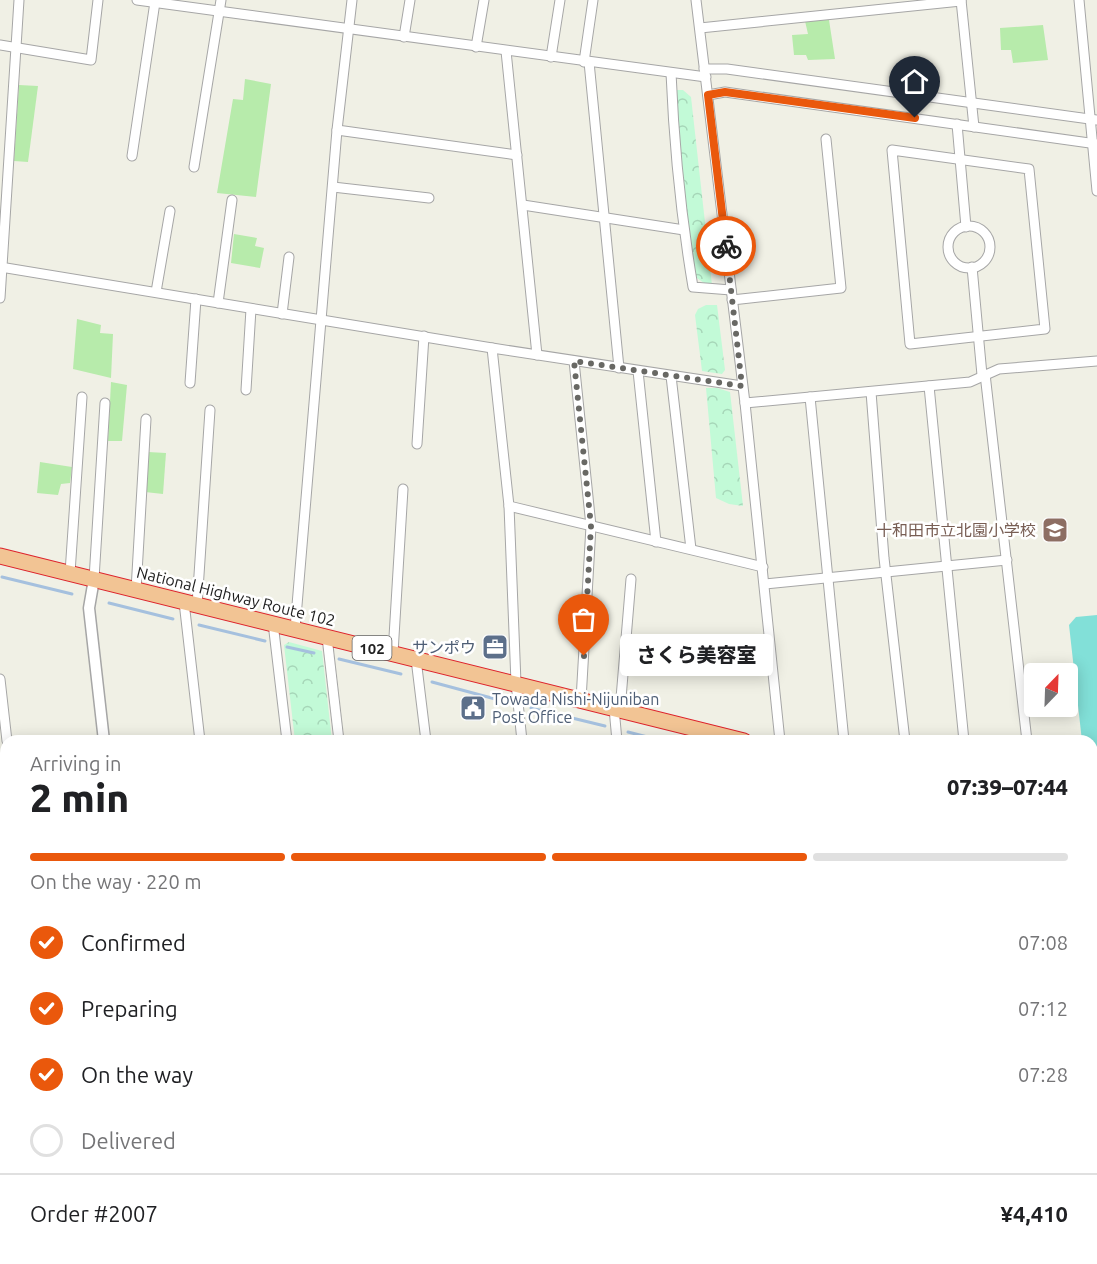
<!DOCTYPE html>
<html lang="en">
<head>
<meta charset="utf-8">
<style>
	body { margin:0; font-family:Ubuntu,"Noto Sans JP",sans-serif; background:#f6f6f6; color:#202124; height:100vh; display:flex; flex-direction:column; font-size:22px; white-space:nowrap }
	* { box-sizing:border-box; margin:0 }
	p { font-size:20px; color:#757577 }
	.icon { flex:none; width:33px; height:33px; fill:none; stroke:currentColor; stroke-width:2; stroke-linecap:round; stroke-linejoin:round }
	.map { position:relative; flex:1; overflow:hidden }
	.side { position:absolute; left:0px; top:735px; width:1098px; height:530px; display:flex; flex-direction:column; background:#fff; border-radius:18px 18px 0 0; box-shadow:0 3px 15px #0003 }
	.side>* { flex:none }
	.needle { width:39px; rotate:23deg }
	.buttons { position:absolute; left:1024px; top:663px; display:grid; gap:12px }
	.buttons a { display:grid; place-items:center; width:54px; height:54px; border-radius:6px; background:#fff; box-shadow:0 3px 15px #0003; font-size:30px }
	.pin { position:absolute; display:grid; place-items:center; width:51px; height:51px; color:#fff; margin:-62px -26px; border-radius:50% 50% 50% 0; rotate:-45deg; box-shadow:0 0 6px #0007 }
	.pin .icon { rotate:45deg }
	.courier { position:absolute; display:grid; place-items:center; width:60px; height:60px; margin:-30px; border:4px solid #ea580c; border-radius:50%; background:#fff; color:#222; box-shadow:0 2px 8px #0007 }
	.bubble { position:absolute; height:42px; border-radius:6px; background:#fff; box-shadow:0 3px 15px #0003; font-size:20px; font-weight:800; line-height:42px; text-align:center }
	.headline em { font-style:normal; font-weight:800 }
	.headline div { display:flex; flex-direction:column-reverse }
	.headline { display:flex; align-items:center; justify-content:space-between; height:102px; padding:0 30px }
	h1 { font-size:39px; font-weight:800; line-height:45px }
	.bar { display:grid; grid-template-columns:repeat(4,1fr); gap:9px 6px; align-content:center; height:72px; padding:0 30px }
	.bar i { height:8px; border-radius:4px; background:#e0e0e0 }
	.bar .active { background:#ea580c }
	.bar p { grid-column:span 4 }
	.line { display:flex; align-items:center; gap:15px; padding:0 30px; border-top:2px solid #e0e0e0 }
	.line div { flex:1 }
	ol { padding:0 30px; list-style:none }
	li { display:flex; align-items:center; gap:18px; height:66px }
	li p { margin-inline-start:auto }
	li .icon { padding:6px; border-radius:50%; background:#ea580c; color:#fff; stroke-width:4 }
	li:last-child { color:#757577 }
	li i { width:33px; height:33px; border:3px solid #e0e0e0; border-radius:50% }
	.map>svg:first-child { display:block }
	.park { fill:url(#park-crowns) }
	.garden { fill:#b7ebab }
	.pitch { fill:#82e0d8 }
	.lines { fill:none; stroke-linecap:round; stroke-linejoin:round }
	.stream { stroke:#a5c0de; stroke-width:3 }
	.minor-casing { stroke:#a6a6a6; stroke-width:11 }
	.tertiary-casing { stroke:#a6a6a6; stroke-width:13 }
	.trunk-casing { stroke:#dd232c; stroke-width:17 }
	.minor { stroke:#fff; stroke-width:9 }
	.tertiary { stroke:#fff; stroke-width:10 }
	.trunk { stroke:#f2c494; stroke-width:15 }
	.done { stroke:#686864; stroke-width:6; stroke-dasharray:0 10.8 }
	.route { stroke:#ea580c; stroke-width:8 }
	.labels { text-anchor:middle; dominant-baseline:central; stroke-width:5; stroke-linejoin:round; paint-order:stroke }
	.shield { fill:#fff; stroke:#626262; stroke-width:1.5 }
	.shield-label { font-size:15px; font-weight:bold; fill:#1f1f1f }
	.education-label { font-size:16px; fill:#785e54; stroke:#fff; text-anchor:end }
	.street-label { font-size:16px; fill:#1f1f1f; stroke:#fff }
	.service-label { font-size:16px; fill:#4e5e75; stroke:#fff; text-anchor:end }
</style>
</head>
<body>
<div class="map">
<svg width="1097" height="1264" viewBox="0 0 1097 1264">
	<defs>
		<pattern id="park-crowns" width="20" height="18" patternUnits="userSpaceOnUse" patternTransform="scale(1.5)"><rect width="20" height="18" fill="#c2fad7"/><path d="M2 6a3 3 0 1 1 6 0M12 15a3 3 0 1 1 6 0" fill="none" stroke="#a6d6b8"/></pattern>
	</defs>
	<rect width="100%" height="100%" fill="#f0f0e5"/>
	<g class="park">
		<polygon points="676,90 683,90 691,97 712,285 707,285 694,276 683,210"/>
		<polygon points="706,305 717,305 725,370 722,374 702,371 695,315 698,309"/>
		<polygon points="706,388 717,388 730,392 743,506 729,504 716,498"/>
		<polygon points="289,642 322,651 332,741 295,741 284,645"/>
		<polygon points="568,1258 569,1264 270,1264 269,1259"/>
	</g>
	<g class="garden">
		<polygon points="829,20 835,59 808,60 806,55 794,55 792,35 808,34 805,21"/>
		<polygon points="1043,25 1048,60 1013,63 1011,50 1001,50 1000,28"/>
		<polygon points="245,79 271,84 256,197 217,193 233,99 243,100"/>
		<polygon points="19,85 38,86 28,162 14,161"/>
		<polygon points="234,234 257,238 255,246 264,248 260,268 231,263"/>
		<polygon points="77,319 101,325 100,333 113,334 111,378 73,369"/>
		<polygon points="111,382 127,385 122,441 108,441"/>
		<polygon points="148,452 166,453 163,494 145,492"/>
		<polygon points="40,462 72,467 70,483 61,484 58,495 37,493"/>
	</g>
	<g class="pitch">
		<polygon points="1097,615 1097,786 1096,786 1092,781 1092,741 1082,741 1069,625 1076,617"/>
		<polygon points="551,1259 552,1264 421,1264 420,1259"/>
	</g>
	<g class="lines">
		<g class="stream">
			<polyline points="2,577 72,594"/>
			<polyline points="109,603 173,619"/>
			<polyline points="199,625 265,641"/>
			<polyline points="287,647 314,653"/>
			<polyline points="339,659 401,674"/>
			<polyline points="432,682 499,700"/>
			<polyline points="531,708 605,726"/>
			<polyline points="628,732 663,741"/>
		</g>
		<g class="minor-casing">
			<g id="minor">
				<polyline points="137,0 706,77"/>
				<polyline points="696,0 745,403 780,741"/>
				<polyline points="961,0 974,127"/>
				<polyline points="1079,0 1097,191"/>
				<polyline points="700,28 961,1"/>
				<polyline points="404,37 410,0"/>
				<polyline points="0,45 91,60 98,0"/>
				<polyline points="476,47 484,0"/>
				<polyline points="506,51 537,355"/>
				<polyline points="551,57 560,0"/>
				<polyline points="584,62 593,0"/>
				<polyline points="589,62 619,368"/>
				<polyline points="704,69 727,69 1097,120"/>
				<path d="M671,73C674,145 681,216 693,287L731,290"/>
				<polyline points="708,95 725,92 1097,144"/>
				<polyline points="957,124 966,227"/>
				<polyline points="337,130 517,155"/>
				<polygon points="892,150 1029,169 1045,329 910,344"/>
				<polyline points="132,156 155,2"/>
				<polyline points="194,167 221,0"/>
				<polyline points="333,187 429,198"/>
				<polyline points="523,205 684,230"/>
				<circle cx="969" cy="247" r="21"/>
				<polyline points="0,267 492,348 742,386"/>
				<polyline points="972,267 982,375"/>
				<polyline points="156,292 170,211"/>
				<polyline points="0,298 19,0"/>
				<polyline points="732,300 841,288 826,139"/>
				<polyline points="218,303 232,200"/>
				<polyline points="282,314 289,257"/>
				<polyline points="492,348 509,506 516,683 522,741"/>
				<polyline points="574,361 591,526 581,700"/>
				<polyline points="638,371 656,542"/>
				<polyline points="985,374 1027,741"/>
				<polyline points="671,376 691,549"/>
				<polyline points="190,383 196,299"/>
				<polyline points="929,386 964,741"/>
				<polyline points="246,390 251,309"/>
				<polyline points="871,392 884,558 905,741"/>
				<polyline points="810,397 844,741"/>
				<polyline points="745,403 970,382 999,369 1097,361"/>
				<polyline points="417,444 424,336"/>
				<polyline points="509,506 763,567"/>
				<polyline points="70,573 82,397"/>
				<polyline points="94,579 105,403"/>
				<polyline points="765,584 1007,560"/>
				<polyline points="136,590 146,419"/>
				<polyline points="184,602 200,741"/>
				<polyline points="197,605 210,410"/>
				<polyline points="273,623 287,741"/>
				<polyline points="295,629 337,130 352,0"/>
				<polyline points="327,637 339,741"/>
				<polyline points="393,653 403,489"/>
				<polyline points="416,659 426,741"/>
				<polyline points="0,679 7,741"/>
				<polyline points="614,708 617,741"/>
				<polyline points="620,710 631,579"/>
				<polyline points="1092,880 1097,880"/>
				<polyline points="0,890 6,889"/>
				<polyline points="1092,936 1097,935"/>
				<polyline points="1092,993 1097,992"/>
				<polyline points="0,1120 6,1120"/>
				<polyline points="68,1258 69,1264"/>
				<polyline points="261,1258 261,1264"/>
				<polyline points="583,1258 584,1264"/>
				<polyline points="676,1258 677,1264"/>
				<polyline points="767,1258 767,1264"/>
				<polyline points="853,1258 854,1264"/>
			</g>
		</g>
		<g class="tertiary-casing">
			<g id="tertiary">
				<polyline points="94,579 89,608 104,741"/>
				<polyline points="164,1258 165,1264"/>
				<polyline points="940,1258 940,1264"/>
			</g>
		</g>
		<g class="trunk-casing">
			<g id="trunk">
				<polyline points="0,556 744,741"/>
				<polyline points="1092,814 1097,813"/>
			</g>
		</g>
		<use href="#minor" class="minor"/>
		<use href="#tertiary" class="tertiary"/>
		<use href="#trunk" class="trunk"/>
	</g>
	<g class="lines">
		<polyline class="done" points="584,656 591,526 574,361 742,386 726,246"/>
		<polyline class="route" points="726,246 708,95 725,92 915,118"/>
	</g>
	<defs>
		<g id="school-square" transform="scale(1.35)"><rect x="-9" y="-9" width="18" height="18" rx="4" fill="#8d6e63" stroke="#fff"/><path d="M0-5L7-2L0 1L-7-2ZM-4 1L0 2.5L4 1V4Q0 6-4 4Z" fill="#fff"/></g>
		<g id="office-square" transform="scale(1.35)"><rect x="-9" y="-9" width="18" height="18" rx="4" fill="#5c6f8a" stroke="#fff"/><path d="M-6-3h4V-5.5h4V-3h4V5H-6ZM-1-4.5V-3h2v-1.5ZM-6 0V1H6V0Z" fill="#fff"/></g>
		<g id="civic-square" transform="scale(1.35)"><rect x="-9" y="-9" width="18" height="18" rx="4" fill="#5c6f8a" stroke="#fff"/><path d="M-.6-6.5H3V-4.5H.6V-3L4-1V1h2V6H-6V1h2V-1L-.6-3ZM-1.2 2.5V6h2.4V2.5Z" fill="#fff"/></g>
	</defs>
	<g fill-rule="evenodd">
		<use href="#school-square" x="1055" y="530"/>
		<use href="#office-square" x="495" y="647"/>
		<use href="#civic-square" x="473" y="708"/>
	</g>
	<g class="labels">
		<rect class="shield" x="352.5" y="636" width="39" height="24" rx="4.5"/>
		<g class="shield-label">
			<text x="372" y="648">102</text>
		</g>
		<g class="education-label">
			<text x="1036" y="530">十和田市立北園小学校</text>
		</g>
		<g class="street-label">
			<text transform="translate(236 596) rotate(14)">National Highway Route 102</text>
		</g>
		<g class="service-label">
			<text x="476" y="647">サンポウ</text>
			<text x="492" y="699" text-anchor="start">Towada Nishi-Nijuniban<tspan x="492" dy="18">Post Office</tspan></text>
		</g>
	</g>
</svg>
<div class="buttons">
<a><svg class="needle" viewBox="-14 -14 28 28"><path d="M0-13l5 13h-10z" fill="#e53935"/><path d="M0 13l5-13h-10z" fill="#757577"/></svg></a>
</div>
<div class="pin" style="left:584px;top:656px;background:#ea580c"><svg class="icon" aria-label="bag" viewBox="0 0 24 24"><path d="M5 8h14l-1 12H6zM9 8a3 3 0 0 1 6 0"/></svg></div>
<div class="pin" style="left:915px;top:118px;background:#1f2937"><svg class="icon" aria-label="home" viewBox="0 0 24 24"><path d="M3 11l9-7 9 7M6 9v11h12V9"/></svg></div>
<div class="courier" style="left:726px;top:246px"><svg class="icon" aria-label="bike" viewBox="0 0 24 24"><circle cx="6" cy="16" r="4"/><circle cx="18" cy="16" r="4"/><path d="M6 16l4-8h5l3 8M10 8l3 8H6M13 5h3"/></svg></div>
<div class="bubble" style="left:620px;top:634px;width:153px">さくら美容室</div>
<section class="side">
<div class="headline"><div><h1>2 min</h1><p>Arriving in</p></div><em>07:39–07:44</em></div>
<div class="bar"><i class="active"></i><i class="active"></i><i class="active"></i><i></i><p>On the way · 220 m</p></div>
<ol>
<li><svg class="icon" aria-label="check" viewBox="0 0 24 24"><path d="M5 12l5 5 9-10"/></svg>Confirmed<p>07:08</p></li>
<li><svg class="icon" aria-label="check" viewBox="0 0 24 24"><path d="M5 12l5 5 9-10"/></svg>Preparing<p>07:12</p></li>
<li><svg class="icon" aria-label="check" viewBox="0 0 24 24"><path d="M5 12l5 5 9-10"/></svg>On the way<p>07:28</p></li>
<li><i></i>Delivered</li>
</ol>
<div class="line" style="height:78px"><div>Order #2007</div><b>¥4,410</b></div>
</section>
</div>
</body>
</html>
